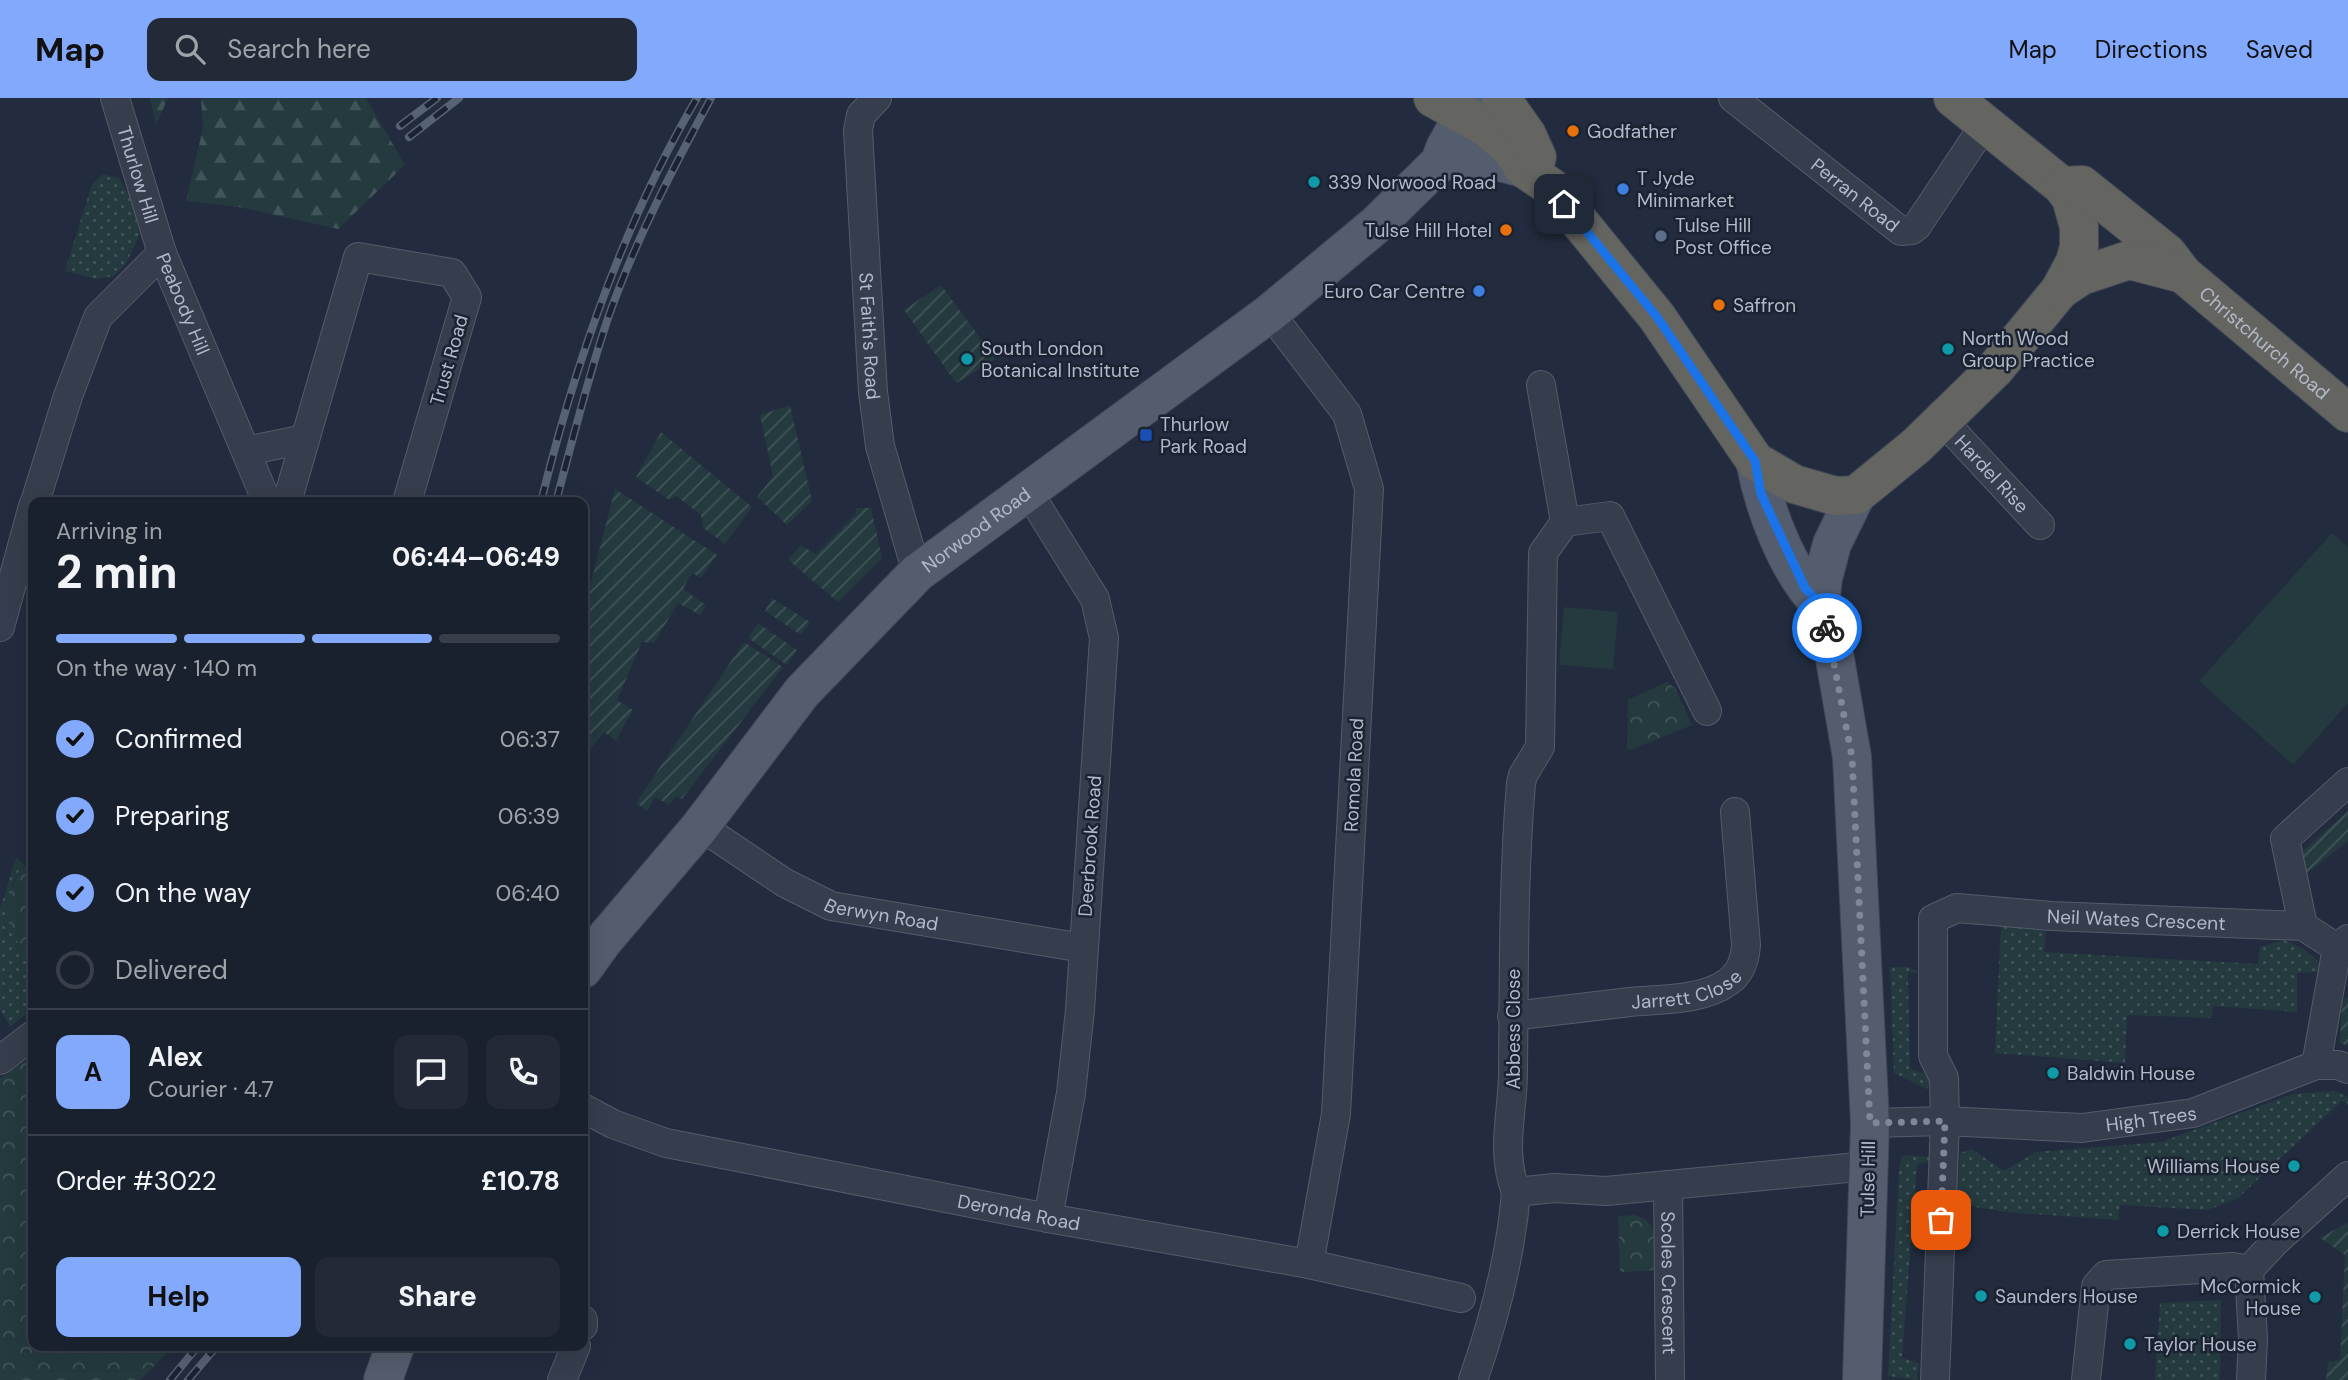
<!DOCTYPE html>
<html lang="en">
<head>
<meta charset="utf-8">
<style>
	body { margin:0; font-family:"DM Sans",sans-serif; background:#232936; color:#f1f3f6; height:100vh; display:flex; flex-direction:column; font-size:26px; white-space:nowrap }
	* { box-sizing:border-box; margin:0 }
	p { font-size:23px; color:#9fa3aa }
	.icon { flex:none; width:38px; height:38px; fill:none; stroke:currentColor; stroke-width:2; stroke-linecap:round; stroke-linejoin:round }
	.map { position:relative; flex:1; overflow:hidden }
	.sheet { position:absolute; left:28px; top:399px; width:560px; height:854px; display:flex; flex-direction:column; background:#1a212e; border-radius:14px; box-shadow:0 7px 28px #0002,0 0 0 2px #383e4a }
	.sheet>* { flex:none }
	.pin { position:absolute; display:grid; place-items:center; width:60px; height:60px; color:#fff; margin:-30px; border-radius:14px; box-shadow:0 4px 10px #0006 }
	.courier { position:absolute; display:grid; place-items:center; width:70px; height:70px; margin:-35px; border:5px solid #1a73e8; border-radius:50%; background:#fff; color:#222; box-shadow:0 2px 9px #0007 }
	.overview em { font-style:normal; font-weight:700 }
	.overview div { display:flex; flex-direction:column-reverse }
	.overview { display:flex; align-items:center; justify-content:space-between; height:119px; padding:0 28px }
	h1 { font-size:46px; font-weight:700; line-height:52px }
	.bar { display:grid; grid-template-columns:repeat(4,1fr); gap:10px 7px; align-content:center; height:84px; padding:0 28px }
	.bar i { height:9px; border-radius:5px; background:#383e4a }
	.bar .selected { background:#83a9fd }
	.bar p { grid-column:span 4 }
	.line { display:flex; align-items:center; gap:18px; padding:0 28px; border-top:2px solid #383e4a }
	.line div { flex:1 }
	.round { display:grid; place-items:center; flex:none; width:74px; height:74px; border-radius:14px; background:#232936 }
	ol { padding:0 28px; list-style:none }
	li { display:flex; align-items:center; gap:21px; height:77px }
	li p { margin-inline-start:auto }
	li .icon { padding:7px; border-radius:50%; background:#83a9fd; color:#111; stroke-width:4 }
	li:last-child { color:#9fa3aa }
	li i { width:38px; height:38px; border:4px solid #383e4a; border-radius:50% }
	.button { display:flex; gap:14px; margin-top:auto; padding:14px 28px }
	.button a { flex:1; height:80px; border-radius:14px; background:#83a9fd; color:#111; font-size:28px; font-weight:700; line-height:80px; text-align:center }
	.button a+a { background:#232936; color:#f1f3f6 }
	header { display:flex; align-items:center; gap:42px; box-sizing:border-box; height:98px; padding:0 35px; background:#83a9fd; color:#111 }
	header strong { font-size:33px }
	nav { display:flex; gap:38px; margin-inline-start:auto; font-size:24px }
	.search { width:490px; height:63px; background:#232936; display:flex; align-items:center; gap:18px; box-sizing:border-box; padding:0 24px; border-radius:14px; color:#9fa3aa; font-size:26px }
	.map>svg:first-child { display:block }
	.grass { fill:url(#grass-dots) }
	.forest { fill:url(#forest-firs) }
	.park { fill:url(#park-crowns) }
	.garden { fill:url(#garden-furrows) }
	.pitch { fill:#243a3f }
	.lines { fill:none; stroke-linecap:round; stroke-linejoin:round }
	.minor-casing { stroke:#545c6c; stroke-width:30 }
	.primary-casing { stroke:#3f4757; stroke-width:40 }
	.trunk-casing { stroke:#414959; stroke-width:40 }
	.minor { stroke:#363e4e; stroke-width:28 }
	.primary { stroke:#545d6e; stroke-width:38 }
	.trunk { stroke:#646460; stroke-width:38 }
	.rail-casing { stroke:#586275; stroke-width:8 }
	.rail { stroke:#1b2333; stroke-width:5; stroke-dasharray:16; stroke-linecap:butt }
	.done { stroke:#808898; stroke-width:7; stroke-dasharray:0 12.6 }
	.route { stroke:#1a73e8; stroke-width:9 }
	.food-dot { fill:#e8710a; stroke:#1b2333; stroke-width:2.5 }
	.culture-dot { fill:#0f9aa8; stroke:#1b2333; stroke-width:2.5 }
	.shop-dot { fill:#3f7fe0; stroke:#1b2333; stroke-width:2.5 }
	.service-dot { fill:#5c6f8a; stroke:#1b2333; stroke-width:2.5 }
	.transit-dot { fill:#1a4fb4; stroke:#1b2333; stroke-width:2.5 }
	.labels { text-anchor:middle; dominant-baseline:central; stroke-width:5; stroke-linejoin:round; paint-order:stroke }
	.poi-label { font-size:19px; fill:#b2b9c9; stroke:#1b2333; text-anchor:start }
	.street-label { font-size:19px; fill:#b2b9c9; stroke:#1b2333 }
</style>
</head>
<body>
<header>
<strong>Map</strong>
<div class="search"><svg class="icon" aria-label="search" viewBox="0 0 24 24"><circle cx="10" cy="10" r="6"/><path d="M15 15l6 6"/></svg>Search here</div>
<nav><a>Map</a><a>Directions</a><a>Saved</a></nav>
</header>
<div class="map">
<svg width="2348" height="1282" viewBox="0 0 2348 1282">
	<defs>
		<pattern id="grass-dots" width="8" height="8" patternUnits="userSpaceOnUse" patternTransform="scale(1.75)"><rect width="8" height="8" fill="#243a3f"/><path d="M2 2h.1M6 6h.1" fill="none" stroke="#415459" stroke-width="1.8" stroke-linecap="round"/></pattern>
		<pattern id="forest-firs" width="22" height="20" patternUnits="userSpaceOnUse" patternTransform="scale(1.75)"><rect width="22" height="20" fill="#243a3f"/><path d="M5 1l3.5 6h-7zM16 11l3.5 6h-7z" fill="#415459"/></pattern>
		<pattern id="park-crowns" width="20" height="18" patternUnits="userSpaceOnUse" patternTransform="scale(1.75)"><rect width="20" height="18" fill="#243a3f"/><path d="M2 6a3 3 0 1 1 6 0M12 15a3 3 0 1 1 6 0" fill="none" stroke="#415459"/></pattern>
		<pattern id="garden-furrows" width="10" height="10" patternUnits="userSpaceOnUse" patternTransform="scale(1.75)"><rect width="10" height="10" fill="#243a3f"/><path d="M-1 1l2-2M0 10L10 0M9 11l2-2" fill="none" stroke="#415459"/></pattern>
	</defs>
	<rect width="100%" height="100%" fill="#222c3e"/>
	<g class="grass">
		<polygon points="103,76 119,80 134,106 139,138 127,164 114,178 96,181 65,173 92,86"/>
		<polygon points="16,760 23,766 12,787 29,862 33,865 33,911 10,929 0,911 0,811"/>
		<polygon points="2001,825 2046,834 2044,854 2258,866 2260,849 2284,842 2304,851 2318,863 2319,874 2297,875 2297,914 2213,908 2212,920 2127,917 2125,965 1995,955"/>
		<polygon points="1890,869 1908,869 1921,875 1908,874 1910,971 1935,979 1927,991 1894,975"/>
		<polygon points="2335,993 2348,999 2348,1007 2342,1003 2238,1100 2208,1112 2120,1107 2118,1122 2006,1114 1957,1106 1960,1055 1972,1051 2004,1073 2036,1054 2161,1044 2293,996"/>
		<polygon points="1903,1057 1933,1059 1932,1063 1917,1066 1902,1260 1919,1265 1917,1282 1888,1278 1899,1070"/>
		<polygon points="2221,1202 2220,1282 2155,1282 2160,1205"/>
	</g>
	<g class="forest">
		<polygon points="150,0 168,0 156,27"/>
		<polygon points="201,0 366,0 405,67 338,131 239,109 186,103 203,30"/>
	</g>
	<g class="park">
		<polygon points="1667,584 1675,590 1692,627 1630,652 1627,649 1628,602"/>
		<path d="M23,766L33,778V865C28,860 24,854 20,848C0,818 7,797 23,766Z"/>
		<polygon points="29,961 33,962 33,1248 174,1248 140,1282 0,1282 0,980"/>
		<path d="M1635,1117C1661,1125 1657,1149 1660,1172L1620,1174L1618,1118Z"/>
	</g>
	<g class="garden">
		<polygon points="941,187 996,261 956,285 904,212"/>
		<polygon points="790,307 812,403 787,427 757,399 773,378 760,317"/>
		<polygon points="661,334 752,409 725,446 703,430 701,417 676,398 669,402 636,379"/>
		<polygon points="615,391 717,457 701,480 692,475 683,491 706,507 700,517 678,505 654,545 642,544 617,602 633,612 616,643 604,634 583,660 583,515"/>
		<polygon points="856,410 871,410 882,460 838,504 788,462 801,447 816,456 856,416"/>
		<polygon points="772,500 810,524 801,537 765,513"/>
		<polygon points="758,525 797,552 787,567 748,540"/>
		<polygon points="744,544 783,569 682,701 676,698 669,707 655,699 647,713 636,705"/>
		<polygon points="2348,713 2348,743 2306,776 2303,753"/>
		<polygon points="2348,899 2348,948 2340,945 2342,903"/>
		<polygon points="2348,1124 2348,1282 2326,1282 2328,1264 2340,1262 2345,1157 2320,1140"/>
	</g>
	<g class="pitch">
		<polygon points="2332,435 2348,449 2348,605 2293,667 2199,583"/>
		<polygon points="1564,509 1618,514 1613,571 1559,567"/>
	</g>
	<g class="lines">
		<g class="minor-casing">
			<g id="minor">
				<path id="s1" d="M115,0L162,155"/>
				<path id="s2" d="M877,0L861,17L858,32L873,294L880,348L917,475"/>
				<path id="s3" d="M1733,0L1901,133L1912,132L1917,128L1985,26"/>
				<polyline points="1270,215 1347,316 1369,391 1336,1016 1309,1166"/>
				<polyline points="1541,287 1565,424"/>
				<path id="s4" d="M1943,323L2040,427"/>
				<polyline points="246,353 305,341"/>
				<polyline points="1029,395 1095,501 1104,540 1080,912 1071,995 1048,1120"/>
				<path id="s5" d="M35,404L68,298L98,219L162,155L267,404"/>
				<polyline points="287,404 358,159 452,175 467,199 407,404"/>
				<path d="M1565,424L1543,455L1540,649L1523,677L1521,685C1513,781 1514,877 1513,973C1513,1016 1500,1053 1516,1094L1555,1090L1606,1093L1868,1068"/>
				<polyline points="1565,424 1610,418 1707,613"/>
				<polyline points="0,529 33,408"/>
				<path id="s6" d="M699,730L718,740L785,785L831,808L1083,850"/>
				<polyline points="2303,828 2285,741 2348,684"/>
				<path id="s7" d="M1512,918C1551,913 1590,909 1630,904C1660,901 1702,903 1728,884C1741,875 1745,862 1746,847L1735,714"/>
				<polyline points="0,962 33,937"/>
				<polyline points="2316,967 2337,850 2348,841"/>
				<path id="s8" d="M583,1010L613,1026L666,1045L1048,1120L1309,1166L1461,1200"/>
				<path id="s9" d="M1870,1025L1945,1023L2082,1030L2193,1015L2316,967H2338L2348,971"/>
				<path id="s10" d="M1668,1087L1670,1282"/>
				<polyline points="2249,1172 2276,1143 2348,1078"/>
				<polyline points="2249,1172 2253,1241 2251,1282"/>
				<polyline points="583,1222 583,1228"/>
				<polyline points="562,1282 576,1248"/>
				<path d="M1473,1282C1494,1222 1511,1157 1516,1094"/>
				<path id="s11" d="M1935,1282L1945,1023L1944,980L1933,958V821L1957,810L2051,818L2303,828L2337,850"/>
				<polyline points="2086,1282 2096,1188 2106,1177 2233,1169 2249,1172"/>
			</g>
		</g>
		<g class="primary-casing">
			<g id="primary">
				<path d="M1440,64C1477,56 1488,61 1523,70"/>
				<path d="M1755,363C1764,410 1786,471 1820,506"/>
				<polyline points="1856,397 1832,446 1823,480 1820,506 1832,544 1852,659 1870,1025 1862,1282"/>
				<path id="s12" d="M583,871L603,843L699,730L802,594L917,475L1270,215L1377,126L1440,64L1445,50L1473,0"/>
				<polyline points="383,1282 395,1248"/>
			</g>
		</g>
		<g class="trunk-casing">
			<g id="trunk">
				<polyline points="1433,0 1486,29 1512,52 1523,70 1551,89 1657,219 1755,363 1794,386 1835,398 1856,397 1916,348 1995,271 2060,192 2075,164 2079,149 2079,129 2071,100 2062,88 1953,0"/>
				<polyline points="1501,0 1527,37 1537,59"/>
				<path id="s13" d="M2062,88L2082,87L2167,155L2183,176L2348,315"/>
				<polyline points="2060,192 2081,178 2129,162 2183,176"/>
			</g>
		</g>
		<use href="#minor" class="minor"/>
		<use href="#primary" class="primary"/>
		<use href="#trunk" class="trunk"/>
		<g class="rail-casing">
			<g id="rail">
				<polyline points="400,28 437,0"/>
				<polyline points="409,39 459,0"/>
				<path d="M541,404C575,265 624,124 697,0"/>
				<path d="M556,404C572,344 587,283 607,223C634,145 672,72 711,0"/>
				<polyline points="170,1282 198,1248"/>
				<polyline points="188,1282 217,1248"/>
			</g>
		</g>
		<use href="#rail" class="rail"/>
	</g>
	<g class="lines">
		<polyline class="done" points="1827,530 1852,659 1870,1025 1945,1023 1941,1122"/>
		<polyline class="route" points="1564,106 1657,219 1755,363 1761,396 1805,490 1820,506 1827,530"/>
	</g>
	<g class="food-dot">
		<circle cx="1573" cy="33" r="7"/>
		<circle cx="1506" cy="132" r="7"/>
		<circle cx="1719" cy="207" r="7"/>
	</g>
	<g class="culture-dot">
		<circle cx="1314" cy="84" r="7"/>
		<circle cx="1948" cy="251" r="7"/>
		<circle cx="967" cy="261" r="7"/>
		<circle cx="2053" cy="975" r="7"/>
		<circle cx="2294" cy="1068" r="7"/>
		<circle cx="2163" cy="1133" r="7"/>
		<circle cx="1981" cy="1198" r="7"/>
		<circle cx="2315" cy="1199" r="7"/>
		<circle cx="2130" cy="1246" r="7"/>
	</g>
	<g class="shop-dot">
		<circle cx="1623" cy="91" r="7"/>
		<circle cx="1479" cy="193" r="7"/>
	</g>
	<circle class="service-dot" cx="1661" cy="138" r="7"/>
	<rect class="transit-dot" x="1139" y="330" width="14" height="14" rx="3.5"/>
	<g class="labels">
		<g class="poi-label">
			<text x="1587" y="33">Godfather</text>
			<text x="1637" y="80">T Jyde<tspan x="1637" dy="22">Minimarket</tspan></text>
			<text x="1328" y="84">339 Norwood Road</text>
			<text x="1675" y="127">Tulse Hill<tspan x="1675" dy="22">Post Office</tspan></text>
			<text x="1492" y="132" text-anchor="end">Tulse Hill Hotel</text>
			<text x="1465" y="193" text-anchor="end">Euro Car Centre</text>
			<text x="1733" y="207">Saffron</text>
			<text x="1962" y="240">North Wood<tspan x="1962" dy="22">Group Practice</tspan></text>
			<text x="981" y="250">South London<tspan x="981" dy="22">Botanical Institute</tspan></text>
			<text x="1160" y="326">Thurlow<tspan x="1160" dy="22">Park Road</tspan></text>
			<text x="2067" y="975">Baldwin House</text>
			<text x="2280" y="1068" text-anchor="end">Williams House</text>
			<text x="2177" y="1133">Derrick House</text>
			<text x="2301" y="1188" text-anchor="end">McCormick<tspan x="2301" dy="22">House</tspan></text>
			<text x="1995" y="1198">Saunders House</text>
			<text x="2144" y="1246">Taylor House</text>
		</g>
		<g class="street-label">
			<text stroke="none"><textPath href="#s1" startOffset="80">Thurlow Hill</textPath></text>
			<text stroke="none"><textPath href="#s3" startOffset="156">Perran Road</textPath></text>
			<text stroke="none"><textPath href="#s5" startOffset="341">Peabody Hill</textPath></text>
			<text stroke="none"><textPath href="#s2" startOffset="245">St Faith's Road</textPath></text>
			<text stroke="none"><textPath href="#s13" startOffset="262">Christchurch Road</textPath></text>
			<text transform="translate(449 262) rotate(-74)">Trust Road</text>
			<text stroke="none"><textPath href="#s4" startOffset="72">Hardel Rise</textPath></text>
			<text stroke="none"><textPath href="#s12" startOffset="592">Norwood Road</textPath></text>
			<text transform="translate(1354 677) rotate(-87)">Romola Road</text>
			<text transform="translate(1090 748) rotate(-86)">Deerbrook Road</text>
			<text stroke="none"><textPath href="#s6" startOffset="205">Berwyn Road</textPath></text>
			<text stroke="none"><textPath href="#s11" startOffset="670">Neil Wates Crescent</textPath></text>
			<text stroke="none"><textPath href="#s7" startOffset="177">Jarrett Close</textPath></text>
			<text transform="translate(1513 931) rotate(-90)">Abbess Close</text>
			<text stroke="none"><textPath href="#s9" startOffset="282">High Trees</textPath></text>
			<text transform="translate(1868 1081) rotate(-89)">Tulse Hill</text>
			<text stroke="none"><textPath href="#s8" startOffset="450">Deronda Road</textPath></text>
			<text stroke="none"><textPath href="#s10" startOffset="98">Scoles Crescent</textPath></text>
		</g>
	</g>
</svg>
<div class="pin" style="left:1941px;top:1122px;background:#ea580c"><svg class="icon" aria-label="bag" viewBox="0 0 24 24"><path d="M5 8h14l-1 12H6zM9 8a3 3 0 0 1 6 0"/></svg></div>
<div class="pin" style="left:1564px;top:106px;background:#1f2937"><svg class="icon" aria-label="home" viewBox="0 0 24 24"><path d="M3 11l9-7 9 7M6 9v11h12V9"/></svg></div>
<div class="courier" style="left:1827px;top:530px"><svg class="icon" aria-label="bike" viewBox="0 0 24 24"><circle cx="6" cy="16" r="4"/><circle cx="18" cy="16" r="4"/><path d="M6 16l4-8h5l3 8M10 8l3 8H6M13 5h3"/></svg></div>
<section class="sheet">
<div class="overview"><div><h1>2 min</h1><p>Arriving in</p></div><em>06:44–06:49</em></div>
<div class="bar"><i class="selected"></i><i class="selected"></i><i class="selected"></i><i></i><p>On the way · 140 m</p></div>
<ol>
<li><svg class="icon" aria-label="check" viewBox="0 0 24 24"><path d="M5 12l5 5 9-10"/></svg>Confirmed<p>06:37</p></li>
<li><svg class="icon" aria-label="check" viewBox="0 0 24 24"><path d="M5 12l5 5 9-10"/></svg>Preparing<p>06:39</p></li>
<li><svg class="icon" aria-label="check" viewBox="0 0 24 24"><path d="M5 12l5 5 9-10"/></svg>On the way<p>06:40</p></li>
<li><i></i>Delivered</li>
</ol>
<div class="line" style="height:126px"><b class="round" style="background:#83a9fd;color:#111">A</b><div><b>Alex</b><p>Courier · 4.7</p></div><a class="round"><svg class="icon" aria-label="chat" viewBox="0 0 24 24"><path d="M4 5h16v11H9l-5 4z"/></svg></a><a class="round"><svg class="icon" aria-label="phone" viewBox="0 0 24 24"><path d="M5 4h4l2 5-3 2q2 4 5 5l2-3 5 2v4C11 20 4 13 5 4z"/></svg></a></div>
<div class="line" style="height:91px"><div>Order #3022</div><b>£10.78</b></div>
<div class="button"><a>Help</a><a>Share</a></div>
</section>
</div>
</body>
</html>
